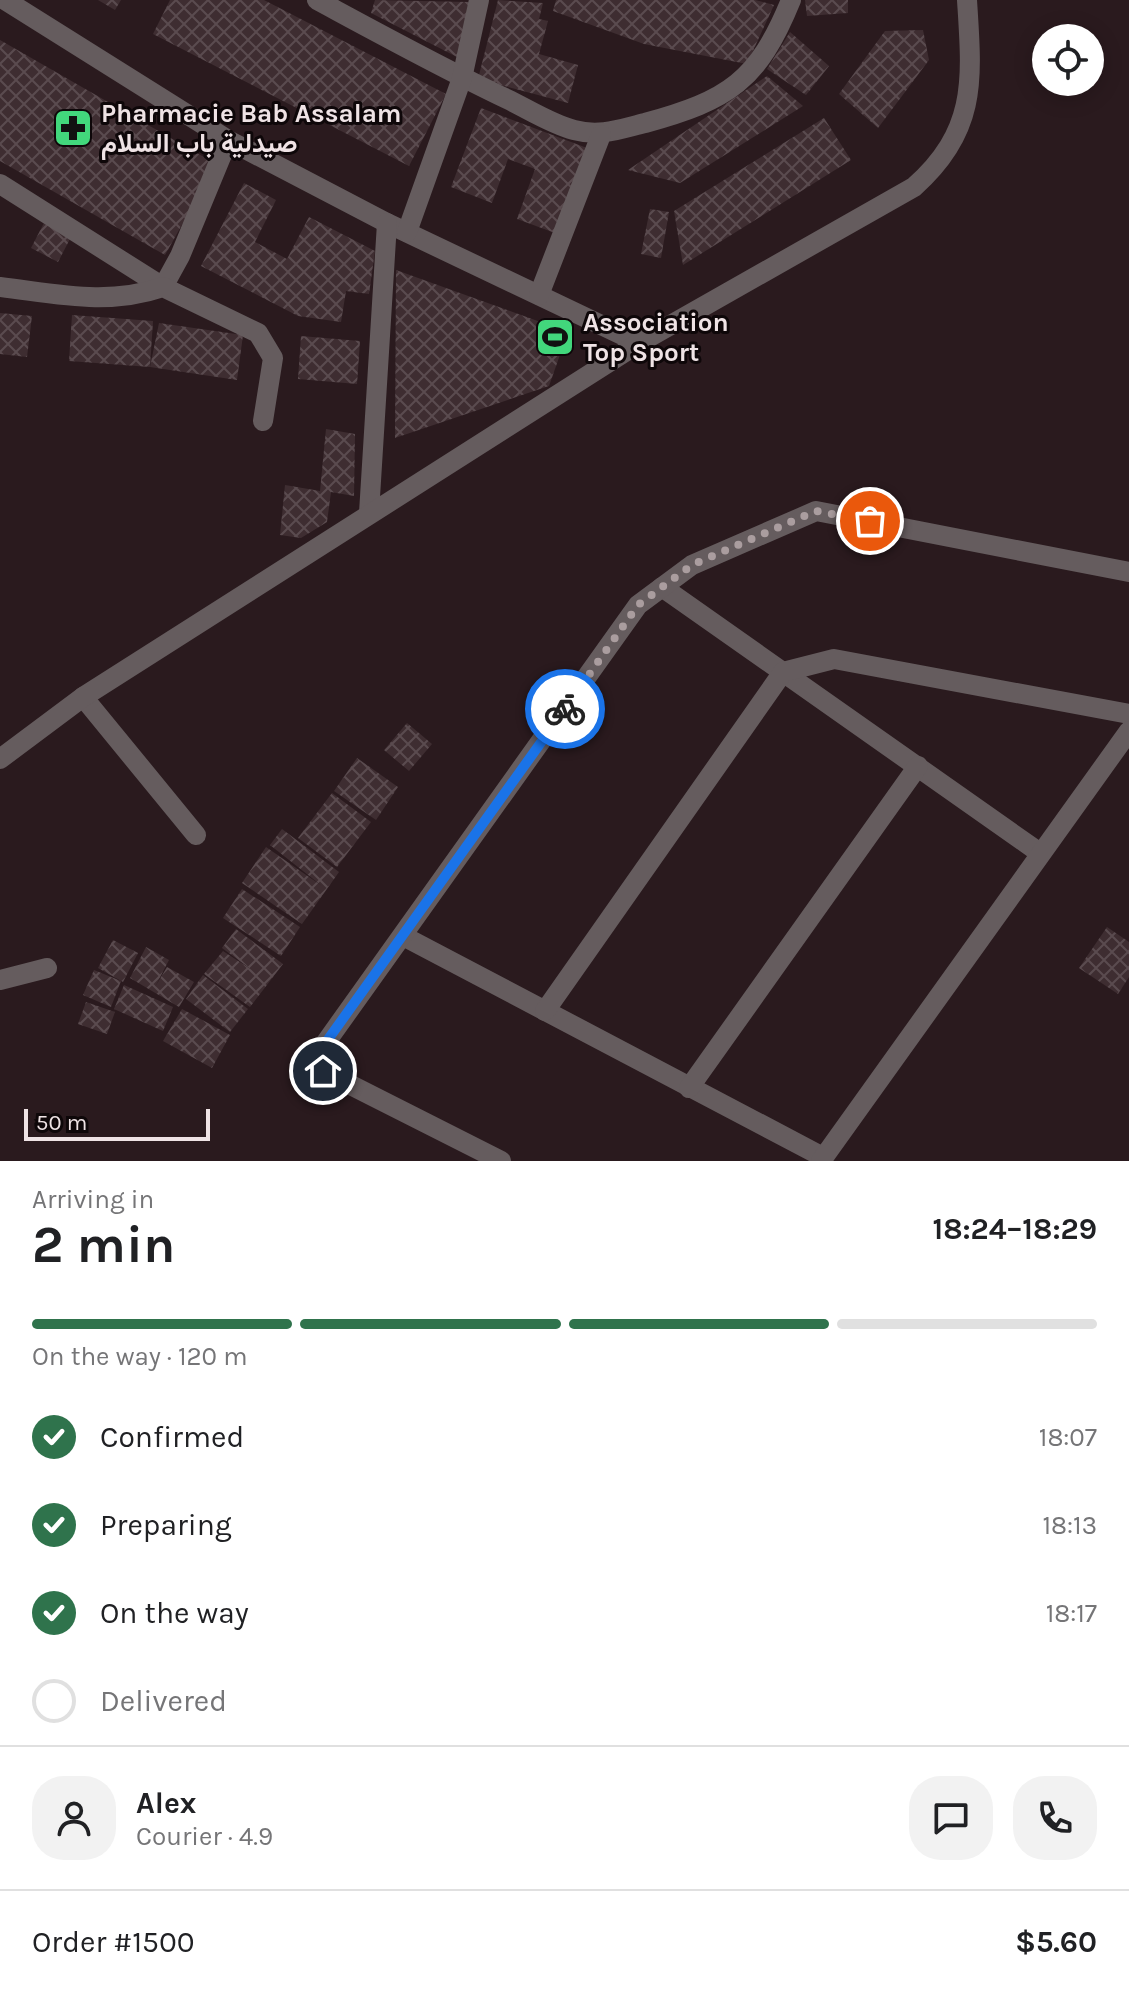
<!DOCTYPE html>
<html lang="en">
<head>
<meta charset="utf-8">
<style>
	body { margin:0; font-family:Karla,Vazirmatn,sans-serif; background:#f2f2f2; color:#202124; height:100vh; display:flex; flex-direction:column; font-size:30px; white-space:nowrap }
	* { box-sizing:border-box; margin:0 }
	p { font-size:26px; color:#757577 }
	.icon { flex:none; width:44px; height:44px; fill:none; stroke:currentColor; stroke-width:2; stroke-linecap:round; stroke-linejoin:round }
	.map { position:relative; height:1161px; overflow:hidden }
	.side { display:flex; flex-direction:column; background:#fff; flex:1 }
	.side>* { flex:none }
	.controls { position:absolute; left:1032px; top:24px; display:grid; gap:16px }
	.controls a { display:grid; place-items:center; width:72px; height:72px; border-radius:50%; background:#fff; box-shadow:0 4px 20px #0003; font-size:40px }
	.scale { position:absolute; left:24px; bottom:20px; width:186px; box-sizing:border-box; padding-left:8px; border:4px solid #efe3e5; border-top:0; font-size:22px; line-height:28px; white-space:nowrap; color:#efe3e5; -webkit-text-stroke:6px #0e0709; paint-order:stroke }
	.pin { position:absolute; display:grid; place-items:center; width:68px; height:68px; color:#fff; margin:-34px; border:4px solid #fff; border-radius:50%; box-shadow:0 2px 8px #0007 }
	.courier { position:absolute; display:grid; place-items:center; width:80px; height:80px; margin:-40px; border:6px solid #1a73e8; border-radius:50%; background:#fff; color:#222; box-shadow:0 2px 10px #0007 }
	.headline em { font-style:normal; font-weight:700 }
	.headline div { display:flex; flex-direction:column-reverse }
	.headline { display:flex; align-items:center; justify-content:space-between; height:136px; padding:0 32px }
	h1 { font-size:52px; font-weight:700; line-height:60px }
	.bar { display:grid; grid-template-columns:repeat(4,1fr); gap:12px 8px; align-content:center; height:96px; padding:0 32px }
	.bar i { height:10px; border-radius:6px; background:#e0e0e0 }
	.bar .active { background:#2f734c }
	.bar p { grid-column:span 4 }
	.line { display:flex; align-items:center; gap:20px; padding:0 32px; border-top:2px solid #e0e0e0 }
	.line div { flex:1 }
	.round { display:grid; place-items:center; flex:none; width:84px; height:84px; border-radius:32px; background:#f2f2f2 }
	ol { padding:0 32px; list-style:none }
	li { display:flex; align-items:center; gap:24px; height:88px }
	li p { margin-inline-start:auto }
	li .icon { padding:8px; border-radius:50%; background:#2f734c; color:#fff; stroke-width:4 }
	li:last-child { color:#757577 }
	li i { width:44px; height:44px; border:4px solid #e0e0e0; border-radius:50% }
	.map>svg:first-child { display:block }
	.building { fill:url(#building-cross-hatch) }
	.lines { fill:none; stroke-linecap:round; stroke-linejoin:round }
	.minor { stroke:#655c5e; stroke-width:20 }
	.done { stroke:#aa9d9f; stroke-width:8; stroke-dasharray:0 14.4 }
	.route { stroke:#1a73e8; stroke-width:10 }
	.labels { text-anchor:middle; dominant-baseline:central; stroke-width:6; stroke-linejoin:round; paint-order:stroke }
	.poi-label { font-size:26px; font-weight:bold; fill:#efe3e5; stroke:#0e0709; text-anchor:start }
</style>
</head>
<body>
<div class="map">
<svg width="1129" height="1161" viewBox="0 0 1129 1161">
	<defs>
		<pattern id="building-cross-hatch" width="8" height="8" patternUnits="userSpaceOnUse" patternTransform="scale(2)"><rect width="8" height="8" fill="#3e2d31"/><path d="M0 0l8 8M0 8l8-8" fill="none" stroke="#5a4b4f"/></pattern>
	</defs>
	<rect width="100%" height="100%" fill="#2a1a1e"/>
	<g class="building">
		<polygon points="98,0 121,0 115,10"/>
		<polygon points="170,0 264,0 446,94 409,166 153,34"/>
		<polygon points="375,0 469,2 457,57 371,13"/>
		<polygon points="498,0 543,3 539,19 548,21 539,54 578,65 568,103 478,79"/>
		<polygon points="556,0 755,0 774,5 747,64 644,44 553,11"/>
		<polygon points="805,0 848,0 848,13 807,16"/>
		<polygon points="923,30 929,60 878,128 839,94 885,31"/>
		<polygon points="790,32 829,66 806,95 767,69"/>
		<polygon points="0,40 216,164 165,255 0,161"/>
		<polygon points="767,76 803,106 680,183 628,170"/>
		<polygon points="481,108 587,148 555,233 517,219 535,169 508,159 492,203 451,187"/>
		<polygon points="824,118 851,160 683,265 674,211"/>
		<polygon points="244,183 276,200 255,242 287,259 309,217 375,251 369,294 346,291 341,322 298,316 201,266"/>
		<polygon points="650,209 669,212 661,258 641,254"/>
		<polygon points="44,223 71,237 58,262 31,248"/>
		<polygon points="396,270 568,332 549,386 395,438"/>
		<polygon points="0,313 32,316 27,357 0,354"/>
		<polygon points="72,315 153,321 150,367 69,361"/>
		<polygon points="159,323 243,335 237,380 150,367"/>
		<polygon points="301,336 360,341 357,384 298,379"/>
		<polygon points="326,429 355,434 354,496 331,492 327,522 301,538 280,535 285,485 320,491"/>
		<polygon points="407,723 432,744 409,771 384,750"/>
		<polygon points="357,758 398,787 376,820 334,791"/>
		<polygon points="332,793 371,822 337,867 298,838"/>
		<polygon points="282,829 339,872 302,924 242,883 266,847 322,886 270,845"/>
		<polygon points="242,889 300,927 281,956 223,918"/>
		<polygon points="1107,927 1129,942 1129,977 1118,994 1079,968"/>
		<polygon points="236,929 283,964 250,1007 204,974 223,951 252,970 222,948"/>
		<polygon points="113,940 138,953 123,982 98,968"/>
		<polygon points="146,947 169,960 155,987 167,967 194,982 179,1007 130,978"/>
		<polygon points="94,970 121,981 111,1007 83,995"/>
		<polygon points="203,975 248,1009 230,1032 186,999"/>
		<polygon points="124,985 173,1007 163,1031 114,1009"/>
		<polygon points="86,1002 115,1012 107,1034 78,1024"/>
		<polygon points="182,1009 230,1035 212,1068 163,1041"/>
	</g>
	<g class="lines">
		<g class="minor">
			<polyline points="5,0 228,140 387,223 639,343"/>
			<path d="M317,0C380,34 442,68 507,99C528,109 551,124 574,130C600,137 620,129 645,123C729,100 758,81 791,0"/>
			<polyline points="0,184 163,287 180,256 228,140"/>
			<polyline points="407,232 462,78 479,0"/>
			<path d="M0,287C58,294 107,306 163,287L258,333L273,358L263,421"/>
			<polyline points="539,295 601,135"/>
			<polyline points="369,513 387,223"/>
			<polyline points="662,587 1040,853"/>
			<polyline points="83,697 196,835"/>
			<path d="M0,759L83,697L639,343L914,187C978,130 972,79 967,0"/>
			<polyline points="403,936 823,1157"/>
			<polyline points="0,980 47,968"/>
			<polyline points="545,1011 783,672 834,659 1129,714"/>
			<polyline points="689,1088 918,766"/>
			<polyline points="501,1161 323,1071 319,1052 638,605 692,565 816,511 1129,572"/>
			<polyline points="821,1161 1129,731"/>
		</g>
	</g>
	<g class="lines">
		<polyline class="done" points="565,709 638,605 692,565 816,511 870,521"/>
		<polyline class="route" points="323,1071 319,1052 565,709"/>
	</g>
	<defs>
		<g id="pharmacy-square" transform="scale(2)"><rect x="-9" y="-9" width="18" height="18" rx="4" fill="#42d77c" stroke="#0e0709"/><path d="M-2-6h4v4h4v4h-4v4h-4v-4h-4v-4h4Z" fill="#111"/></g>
		<g id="stadium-square" transform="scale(2)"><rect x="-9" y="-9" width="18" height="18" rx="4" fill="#42d77c" stroke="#0e0709"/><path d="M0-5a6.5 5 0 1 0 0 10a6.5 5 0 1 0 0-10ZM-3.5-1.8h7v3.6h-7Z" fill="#111"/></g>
	</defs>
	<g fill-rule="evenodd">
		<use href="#pharmacy-square" x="73" y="128"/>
		<use href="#stadium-square" x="555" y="337"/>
	</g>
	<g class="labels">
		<g class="poi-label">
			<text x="101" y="113">Pharmacie Bab Assalam<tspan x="101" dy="30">صيدلية باب السلام</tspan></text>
			<text x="583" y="322">Association<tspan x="583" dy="30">Top Sport</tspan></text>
		</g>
	</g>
</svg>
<div class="controls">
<a><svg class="icon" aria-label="locate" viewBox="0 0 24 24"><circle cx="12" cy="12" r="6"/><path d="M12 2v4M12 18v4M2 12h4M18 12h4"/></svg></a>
</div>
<div class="scale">50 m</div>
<div class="pin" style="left:870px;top:521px;background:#ea580c"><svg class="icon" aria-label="bag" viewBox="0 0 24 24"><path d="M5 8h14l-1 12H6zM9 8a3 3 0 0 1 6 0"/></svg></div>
<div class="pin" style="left:323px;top:1071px;background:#1f2937"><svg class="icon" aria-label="home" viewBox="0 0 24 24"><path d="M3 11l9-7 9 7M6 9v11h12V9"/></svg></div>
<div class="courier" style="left:565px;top:709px"><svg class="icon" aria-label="bike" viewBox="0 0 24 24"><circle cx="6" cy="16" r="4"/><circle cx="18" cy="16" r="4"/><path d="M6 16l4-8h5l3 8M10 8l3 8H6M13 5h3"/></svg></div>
</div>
<section class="side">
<div class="headline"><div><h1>2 min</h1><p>Arriving in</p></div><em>18:24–18:29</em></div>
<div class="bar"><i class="active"></i><i class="active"></i><i class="active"></i><i></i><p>On the way · 120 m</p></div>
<ol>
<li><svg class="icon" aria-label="check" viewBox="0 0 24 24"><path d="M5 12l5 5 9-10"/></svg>Confirmed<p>18:07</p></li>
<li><svg class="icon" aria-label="check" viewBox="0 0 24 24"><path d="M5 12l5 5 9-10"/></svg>Preparing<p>18:13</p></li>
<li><svg class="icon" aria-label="check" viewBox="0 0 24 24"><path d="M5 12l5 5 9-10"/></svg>On the way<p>18:17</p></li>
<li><i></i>Delivered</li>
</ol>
<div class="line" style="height:144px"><a class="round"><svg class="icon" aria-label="person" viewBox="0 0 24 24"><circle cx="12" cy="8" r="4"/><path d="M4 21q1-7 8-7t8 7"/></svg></a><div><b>Alex</b><p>Courier · 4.9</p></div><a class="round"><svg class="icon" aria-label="chat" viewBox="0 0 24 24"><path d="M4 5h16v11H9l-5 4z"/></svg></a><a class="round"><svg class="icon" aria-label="phone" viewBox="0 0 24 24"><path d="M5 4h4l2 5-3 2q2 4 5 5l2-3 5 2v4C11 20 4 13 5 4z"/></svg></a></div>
<div class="line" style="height:104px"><div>Order #1500</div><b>$5.60</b></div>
</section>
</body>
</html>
